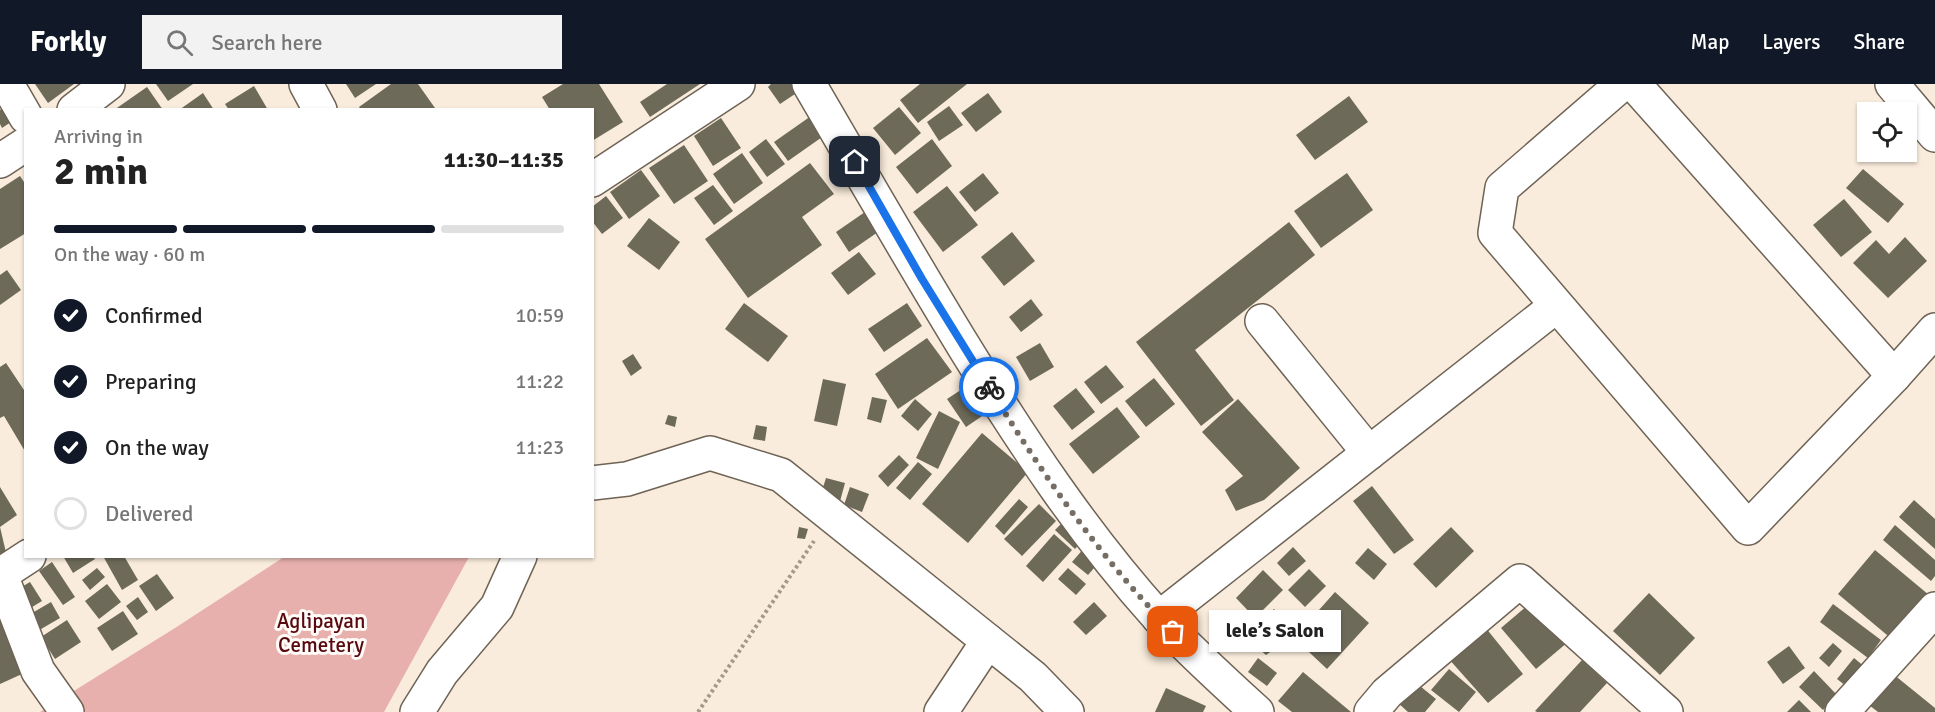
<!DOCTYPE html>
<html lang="en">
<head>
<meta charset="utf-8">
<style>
	body { margin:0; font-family:Signika,sans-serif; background:#f2f2f2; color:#222; height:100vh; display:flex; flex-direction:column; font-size:22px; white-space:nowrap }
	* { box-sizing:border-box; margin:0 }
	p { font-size:20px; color:#767676 }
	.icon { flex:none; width:33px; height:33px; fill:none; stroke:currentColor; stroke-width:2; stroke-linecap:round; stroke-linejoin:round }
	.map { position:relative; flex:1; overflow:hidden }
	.side { position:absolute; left:24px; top:24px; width:570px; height:450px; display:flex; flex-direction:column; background:#fff; border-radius:0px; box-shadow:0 2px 4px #0004 }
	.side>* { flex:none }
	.fabs { position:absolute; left:1857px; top:18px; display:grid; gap:12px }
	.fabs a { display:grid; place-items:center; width:60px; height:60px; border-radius:0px; background:#fff; box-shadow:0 2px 4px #0004; font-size:30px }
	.pin { position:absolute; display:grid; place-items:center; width:51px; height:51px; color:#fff; margin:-26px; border-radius:12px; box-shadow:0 3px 9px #0006 }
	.courier { position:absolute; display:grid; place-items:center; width:60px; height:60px; margin:-30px; border:4px solid #1a73e8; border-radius:50%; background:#fff; color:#222; box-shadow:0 2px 8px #0007 }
	.bubble { position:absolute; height:42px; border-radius:0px; background:#fff; box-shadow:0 2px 4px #0004; font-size:20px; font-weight:800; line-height:42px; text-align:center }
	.head em { font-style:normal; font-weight:800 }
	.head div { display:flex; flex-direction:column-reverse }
	.head { display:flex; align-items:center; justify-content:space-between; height:102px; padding:0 30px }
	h1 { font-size:39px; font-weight:800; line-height:45px }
	.bar { display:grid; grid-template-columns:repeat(4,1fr); gap:9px 6px; align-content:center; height:72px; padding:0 30px }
	.bar i { height:8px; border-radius:4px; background:#e0e0e0 }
	.bar .selected { background:#111827 }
	.bar p { grid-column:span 4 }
	ol { padding:0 30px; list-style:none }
	li { display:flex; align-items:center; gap:18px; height:66px }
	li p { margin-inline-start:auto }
	li .icon { padding:6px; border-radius:50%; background:#111827; color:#fff; stroke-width:4 }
	li:last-child { color:#767676 }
	li i { width:33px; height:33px; border:3px solid #e0e0e0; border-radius:50% }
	header { display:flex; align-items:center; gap:36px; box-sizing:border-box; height:84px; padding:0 30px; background:#111827; color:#fff }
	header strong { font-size:28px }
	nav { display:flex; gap:33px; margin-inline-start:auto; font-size:21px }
	.search { width:420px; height:54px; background:#f2f2f2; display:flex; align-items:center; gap:15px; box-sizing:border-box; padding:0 21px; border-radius:0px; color:#767676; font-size:22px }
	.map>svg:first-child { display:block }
	.green { fill:#e7b0ac }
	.building { fill:#6d6a59 }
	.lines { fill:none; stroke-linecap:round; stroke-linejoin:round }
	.minor-casing { stroke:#6e6355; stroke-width:36 }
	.path { stroke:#a2988c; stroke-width:4; stroke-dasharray:3 3; stroke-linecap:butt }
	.minor { stroke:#fff; stroke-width:33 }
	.done { stroke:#766e64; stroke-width:6; stroke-dasharray:0 10.8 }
	.route { stroke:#1a73e8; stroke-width:8 }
	.labels { text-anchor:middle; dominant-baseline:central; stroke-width:6; stroke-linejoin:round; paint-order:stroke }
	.park-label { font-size:21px; fill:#58080f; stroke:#fefbf8 }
</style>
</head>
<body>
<header>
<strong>Forkly</strong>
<div class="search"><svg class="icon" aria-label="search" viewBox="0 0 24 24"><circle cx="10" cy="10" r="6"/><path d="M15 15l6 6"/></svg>Search here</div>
<nav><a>Map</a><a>Layers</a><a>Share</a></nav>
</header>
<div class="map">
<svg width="1935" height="628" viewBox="0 0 1935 628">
	<rect width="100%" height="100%" fill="#f9ecdc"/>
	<polygon class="green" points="284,473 469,473 384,628 40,628 175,544"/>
	<g class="building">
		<polygon points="35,0 74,0 48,19"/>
		<polygon points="156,0 193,0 168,17"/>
		<polygon points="346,0 376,0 355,14"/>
		<polygon points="391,0 418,0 435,24 361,26 359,23"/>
		<polygon points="563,0 599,0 623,38 592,57 592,26 550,26 542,13"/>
		<polygon points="667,0 700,0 650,33 640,18"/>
		<polygon points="771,0 793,0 798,8 780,20 768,3"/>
		<polygon points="920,0 967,0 918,39 900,16"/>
		<polygon points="254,2 268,26 229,26 225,20"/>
		<polygon points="147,3 163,26 114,26"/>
		<polygon points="203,9 214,26 179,26"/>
		<polygon points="988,9 1002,28 976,48 961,29"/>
		<polygon points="1349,12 1368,38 1315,76 1296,51"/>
		<polygon points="10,19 20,32 2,44 0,40 0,26"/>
		<polygon points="949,22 963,41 939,57 927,38"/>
		<polygon points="899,23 921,49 895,71 873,44"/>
		<polygon points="811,32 825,51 788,77 774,58"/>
		<polygon points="721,34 741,64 713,82 694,52"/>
		<polygon points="766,55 785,80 767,93 749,68"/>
		<polygon points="932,55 952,82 917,110 896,83"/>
		<polygon points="684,61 708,97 674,120 649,84"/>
		<polygon points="742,69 763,99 734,120 713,90"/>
		<polygon points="810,79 834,110 802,133 822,161 748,214 705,155"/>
		<polygon points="1863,85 1904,120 1888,139 1846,104"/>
		<polygon points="641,86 660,112 629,135 610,108"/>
		<polygon points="983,89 999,109 975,128 959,108"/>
		<polygon points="1347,89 1373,126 1321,164 1294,127"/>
		<polygon points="20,92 26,101 26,149 0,165 0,105"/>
		<polygon points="713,101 733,127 714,141 694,114"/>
		<polygon points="947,102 978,141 943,168 913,128"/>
		<polygon points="606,112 623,134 602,150 592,137 592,123"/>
		<polygon points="1844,115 1872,148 1841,173 1813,141"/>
		<polygon points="865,128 878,148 849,168 836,148"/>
		<polygon points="649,134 680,158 659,186 627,162"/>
		<polygon points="1289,138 1315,171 1195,266 1234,316 1201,342 1136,258"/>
		<polygon points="1012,148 1035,177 1004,202 981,173"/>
		<polygon points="1905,153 1927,177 1888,214 1853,179 1876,156 1889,170"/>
		<polygon points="859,168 876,190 848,211 831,189"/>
		<polygon points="7,186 21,206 0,221 0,191"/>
		<polygon points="1031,215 1043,231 1021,248 1009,233"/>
		<polygon points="744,219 788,252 768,278 725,245"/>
		<polygon points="907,219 922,242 884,268 868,245"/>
		<polygon points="927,254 952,288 898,325 875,290"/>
		<polygon points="1040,259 1054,283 1030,297 1016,273"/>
		<polygon points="633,270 642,284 631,292 622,277"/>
		<polygon points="6,279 26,309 26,369 4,332 0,334 0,283"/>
		<polygon points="1106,281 1124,303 1101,320 1084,298"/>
		<polygon points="1154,294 1175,320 1146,343 1125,317"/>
		<polygon points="823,295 846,300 837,342 814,337"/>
		<polygon points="973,298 991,326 966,343 947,315"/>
		<polygon points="1076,304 1095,328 1072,346 1053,322"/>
		<polygon points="872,313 887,316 881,339 867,335"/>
		<polygon points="915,315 932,330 918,347 901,332"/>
		<polygon points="1238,315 1300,384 1264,416 1236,427 1225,406 1243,392 1202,348"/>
		<polygon points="1117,323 1140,353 1093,390 1069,360"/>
		<polygon points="939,327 960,338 938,385 916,374"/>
		<polygon points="668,331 677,333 675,343 665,340"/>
		<polygon points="756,341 767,343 765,357 753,355"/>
		<polygon points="982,349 1028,388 968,459 922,420"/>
		<polygon points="899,371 909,381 888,403 878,392"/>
		<polygon points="918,378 932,390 910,416 896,404"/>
		<polygon points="826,394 845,399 839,421 819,416"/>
		<polygon points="1372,402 1414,456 1394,470 1353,417"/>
		<polygon points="0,403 17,431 0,443"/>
		<polygon points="850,403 869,410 862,428 844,421"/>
		<polygon points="1019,415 1028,423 1004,451 995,442"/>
		<polygon points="1914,416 1935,435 1935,465 1899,433"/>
		<polygon points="1039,420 1056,437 1022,472 1004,455"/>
		<polygon points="1064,437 1083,456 1075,465 1055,446"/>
		<polygon points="1895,441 1935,476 1935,492 1931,497 1883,456"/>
		<polygon points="0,443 8,477 0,479"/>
		<polygon points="799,443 808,445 805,455 797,454"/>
		<polygon points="1451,443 1474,467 1436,504 1413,480"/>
		<polygon points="1054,450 1072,466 1043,498 1026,482"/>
		<polygon points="1085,463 1100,477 1088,491 1072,478"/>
		<polygon points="1293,463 1306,477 1289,492 1277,479"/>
		<polygon points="1368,464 1387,480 1374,496 1355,479"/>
		<polygon points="1875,466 1935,516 1899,561 1838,510"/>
		<polygon points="63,472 93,472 95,475 73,489"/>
		<polygon points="103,472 124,472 138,496 122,506"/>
		<polygon points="52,478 75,513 63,521 39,487"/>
		<polygon points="97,484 105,493 90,506 82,496"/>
		<polygon points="1068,484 1086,500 1076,511 1058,495"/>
		<polygon points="1309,485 1326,502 1305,523 1288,506"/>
		<polygon points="1263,486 1283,506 1255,534 1236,514"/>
		<polygon points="157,490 174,514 156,527 139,502"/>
		<polygon points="30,498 42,517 24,528 13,508"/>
		<polygon points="107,500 121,518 99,535 85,517"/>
		<polygon points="1335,508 1369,539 1327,585 1294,554"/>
		<polygon points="1649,509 1695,554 1660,591 1613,547"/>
		<polygon points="138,513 148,528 137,536 126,522"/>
		<polygon points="0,516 33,585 0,600"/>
		<polygon points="1534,516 1568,558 1536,585 1501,544"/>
		<polygon points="51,518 60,534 36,548 27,532"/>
		<polygon points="1094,518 1107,532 1086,551 1073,538"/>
		<polygon points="1833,520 1881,556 1868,574 1820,538"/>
		<polygon points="1274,525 1295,550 1266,571 1258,564 1254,568 1238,556"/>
		<polygon points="123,527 138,550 112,567 97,544"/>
		<polygon points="1229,532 1241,540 1229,559 1216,551"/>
		<polygon points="67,536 81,558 55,575 41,553"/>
		<polygon points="1485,543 1523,590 1488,619 1448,574"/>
		<polygon points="1833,559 1842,567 1829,583 1819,574"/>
		<polygon points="1789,562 1805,584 1783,600 1767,578"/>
		<polygon points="1258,574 1277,589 1267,602 1248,588"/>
		<polygon points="1854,574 1871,588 1855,609 1837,595"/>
		<polygon points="1582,576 1607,599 1580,628 1537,628 1535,627"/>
		<polygon points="1449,585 1476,608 1459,628 1431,606"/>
		<polygon points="1814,587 1837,611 1823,626 1799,603"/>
		<polygon points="1303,588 1351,628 1292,628 1278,617"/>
		<polygon points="1893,590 1935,624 1935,628 1878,628 1869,621"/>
		<polygon points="1415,598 1436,615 1425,628 1408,628 1397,618"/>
		<polygon points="1166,604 1206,622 1203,628 1155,628"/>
		<polygon points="1799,616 1811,628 1787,628"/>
	</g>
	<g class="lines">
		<g class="minor-casing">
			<g id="minor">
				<polyline points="7,0 26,33"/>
				<polyline points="306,0 320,26"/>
				<path d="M809,0C861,89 912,178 966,266C1024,360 1085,452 1159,534C1190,567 1224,598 1257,628"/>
				<polyline points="1622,0 1502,104 1495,149 1748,444 1894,292 1935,246"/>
				<polyline points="1634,0 1894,292"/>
				<polyline points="1892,0 1935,51"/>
				<polyline points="74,26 108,0"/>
				<polyline points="0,77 26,60"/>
				<polyline points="592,96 738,0"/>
				<polyline points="1262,237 1369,369"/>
				<polyline points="592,399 627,395 710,369 781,391 1033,593 1067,628"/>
				<polyline points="0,491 29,472"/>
				<polyline points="1,491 38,587 67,628"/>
				<polyline points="1159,534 1556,222"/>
				<polyline points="417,628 442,588 497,523 520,472"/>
				<polyline points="941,628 988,557"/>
				<polyline points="1371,628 1387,609 1520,497 1666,628"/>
				<polyline points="1842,628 1935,525"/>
			</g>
		</g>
		<polyline class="path" points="698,628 814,457"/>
		<use href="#minor" class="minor"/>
	</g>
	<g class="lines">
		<path class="done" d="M989,303C1042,390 1102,476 1173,548"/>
		<polyline class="route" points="855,78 922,195 989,303"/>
	</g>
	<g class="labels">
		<g class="park-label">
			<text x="321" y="537">Aglipayan<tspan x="321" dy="24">Cemetery</tspan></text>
		</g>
	</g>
</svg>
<div class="fabs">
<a><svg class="icon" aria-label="locate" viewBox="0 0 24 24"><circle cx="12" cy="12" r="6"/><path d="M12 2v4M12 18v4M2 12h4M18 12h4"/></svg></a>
</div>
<div class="pin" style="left:1173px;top:548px;background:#ea580c"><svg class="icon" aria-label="bag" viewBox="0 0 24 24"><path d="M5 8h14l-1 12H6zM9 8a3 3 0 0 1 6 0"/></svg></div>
<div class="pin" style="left:855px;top:78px;background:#1f2937"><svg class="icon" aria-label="home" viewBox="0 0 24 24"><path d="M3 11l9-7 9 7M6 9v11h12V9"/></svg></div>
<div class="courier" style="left:989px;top:303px"><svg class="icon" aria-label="bike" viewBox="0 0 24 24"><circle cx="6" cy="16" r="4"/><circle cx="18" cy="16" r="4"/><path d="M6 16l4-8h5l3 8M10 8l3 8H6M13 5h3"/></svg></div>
<div class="bubble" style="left:1209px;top:526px;width:132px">lele’s Salon</div>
<section class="side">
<div class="head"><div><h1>2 min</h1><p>Arriving in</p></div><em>11:30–11:35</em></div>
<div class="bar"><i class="selected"></i><i class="selected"></i><i class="selected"></i><i></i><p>On the way · 60 m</p></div>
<ol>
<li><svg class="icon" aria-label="check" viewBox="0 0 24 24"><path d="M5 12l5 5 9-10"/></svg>Confirmed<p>10:59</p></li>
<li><svg class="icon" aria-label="check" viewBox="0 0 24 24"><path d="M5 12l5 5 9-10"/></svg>Preparing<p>11:22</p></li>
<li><svg class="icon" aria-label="check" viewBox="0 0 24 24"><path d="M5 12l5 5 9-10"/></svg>On the way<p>11:23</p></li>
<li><i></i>Delivered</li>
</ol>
</section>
</div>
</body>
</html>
